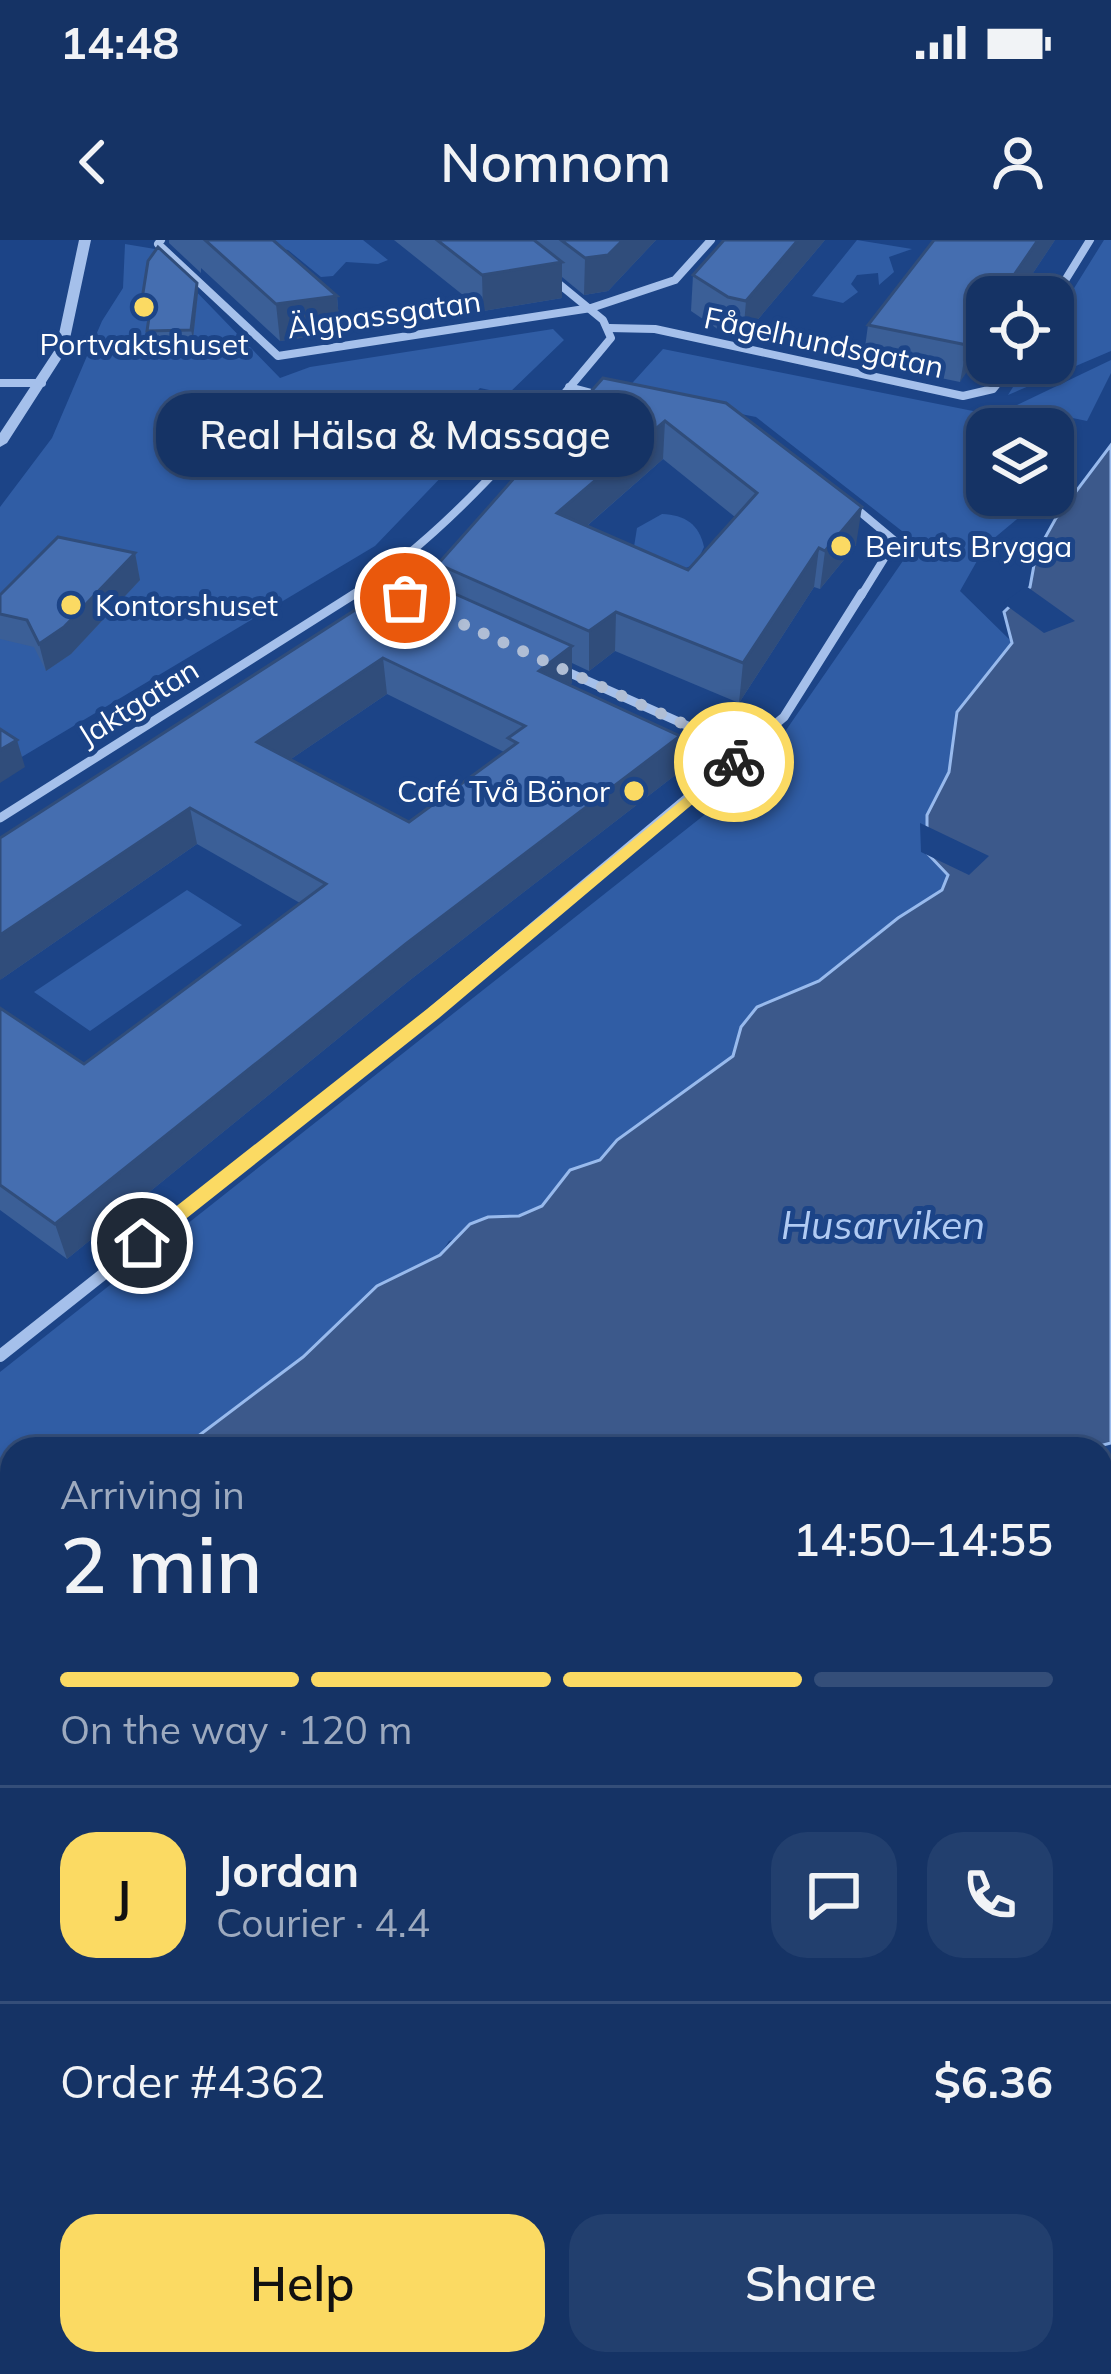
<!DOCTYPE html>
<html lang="en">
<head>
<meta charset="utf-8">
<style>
	body { margin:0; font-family:Mulish,sans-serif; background:#223f6e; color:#f1f3f6; height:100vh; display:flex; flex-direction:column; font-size:45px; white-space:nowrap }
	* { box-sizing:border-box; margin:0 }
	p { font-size:39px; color:#9daabf }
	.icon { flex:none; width:66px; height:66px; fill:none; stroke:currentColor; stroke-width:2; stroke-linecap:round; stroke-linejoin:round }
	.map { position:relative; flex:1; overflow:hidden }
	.panel { position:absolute; left:0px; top:1197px; width:1113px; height:939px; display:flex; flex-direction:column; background:#153365; border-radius:36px 36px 0 0; box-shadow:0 3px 9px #0004,0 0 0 3px #344e79 }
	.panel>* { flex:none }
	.tools { position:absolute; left:966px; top:36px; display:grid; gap:24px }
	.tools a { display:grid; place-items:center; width:108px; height:108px; border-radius:24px; background:#153365; box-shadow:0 3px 9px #0004,0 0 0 3px #344e79; font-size:60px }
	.pin { position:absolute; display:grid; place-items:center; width:102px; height:102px; color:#fff; margin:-51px; border:6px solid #fff; border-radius:50%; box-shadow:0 3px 12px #0007 }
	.courier { position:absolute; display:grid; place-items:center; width:120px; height:120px; margin:-60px; border:9px solid #fbda63; border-radius:50%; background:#fff; color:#222; box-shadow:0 3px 15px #0007 }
	.bubble { position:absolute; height:84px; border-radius:36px; background:#153365; box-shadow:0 3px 9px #0004,0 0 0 3px #344e79; font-size:39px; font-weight:600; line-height:84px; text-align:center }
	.overview em { font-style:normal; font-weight:600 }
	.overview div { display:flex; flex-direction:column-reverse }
	.overview { display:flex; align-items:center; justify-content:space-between; height:204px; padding:0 60px }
	h1 { font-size:78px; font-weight:600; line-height:90px }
	.bar { display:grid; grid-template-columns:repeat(4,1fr); gap:18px 12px; align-content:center; height:144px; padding:0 60px }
	.bar i { height:15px; border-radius:9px; background:#344e79 }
	.bar .current { background:#fbda63 }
	.bar p { grid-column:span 4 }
	.line { display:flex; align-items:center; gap:30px; padding:0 60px; border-top:3px solid #344e79 }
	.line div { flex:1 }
	.round { display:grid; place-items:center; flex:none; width:126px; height:126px; border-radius:36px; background:#223f6e }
	.button { display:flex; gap:24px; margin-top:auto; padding:24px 60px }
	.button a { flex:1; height:138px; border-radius:36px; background:#fbda63; color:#111; font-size:48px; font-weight:600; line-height:138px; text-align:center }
	.button a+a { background:#223f6e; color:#f1f3f6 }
	.status { display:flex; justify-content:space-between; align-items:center; height:84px; padding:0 60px; background:#153365; direction:ltr }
	.status svg { height:33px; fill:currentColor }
	header { display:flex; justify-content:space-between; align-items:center; height:156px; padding:0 60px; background:#153365; font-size:54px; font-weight:600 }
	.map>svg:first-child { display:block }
	.green { fill:#305da5 }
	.water { fill:#3c598b; stroke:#98baed; stroke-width:3 }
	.pier { fill:#1c4487 }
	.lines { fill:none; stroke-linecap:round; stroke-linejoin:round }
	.minor-far2 { stroke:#a5c0eb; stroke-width:8 }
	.minor-far1 { stroke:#a5c0eb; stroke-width:9 }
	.minor { stroke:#a5c0eb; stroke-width:12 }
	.tertiary { fill:#a5c0eb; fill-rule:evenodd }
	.wall { fill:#3b5f97; fill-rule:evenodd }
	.shaded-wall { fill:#304d7b }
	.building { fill:#456eb0; stroke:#304d7b; stroke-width:3; fill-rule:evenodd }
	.route { fill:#fbda63 }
	.done { stroke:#b0bed5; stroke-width:12; stroke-dasharray:0 21.6 }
	.poi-dot { fill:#fbda63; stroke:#1c4487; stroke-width:4.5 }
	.labels { text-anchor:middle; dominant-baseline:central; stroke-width:10; stroke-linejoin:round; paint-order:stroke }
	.far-street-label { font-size:30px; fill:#fff; stroke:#1c4487 }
	.far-poi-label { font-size:30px; fill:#fff; stroke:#1c4487; text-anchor:start }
	.water-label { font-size:39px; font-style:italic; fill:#b1cbf3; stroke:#1c4487 }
</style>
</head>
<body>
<div class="status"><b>14:48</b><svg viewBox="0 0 49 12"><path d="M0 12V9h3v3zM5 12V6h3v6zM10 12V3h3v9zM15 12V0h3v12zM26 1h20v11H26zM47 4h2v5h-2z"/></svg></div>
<header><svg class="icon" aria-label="back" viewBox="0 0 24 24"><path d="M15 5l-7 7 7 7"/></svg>Nomnom<svg class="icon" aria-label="person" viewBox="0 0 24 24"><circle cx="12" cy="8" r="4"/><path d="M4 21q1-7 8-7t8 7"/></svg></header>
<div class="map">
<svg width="1111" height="2134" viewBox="0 0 1111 2134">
	<rect width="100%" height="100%" fill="#1c4487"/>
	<g class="green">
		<polygon points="264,0 363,0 388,20 378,24 346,22 333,36 321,37 288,10 273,8"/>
		<polygon points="857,0 912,9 889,17 894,32 879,45 878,33 857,35 851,44 858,52 843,63 812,56"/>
		<polygon points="1104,0 1111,0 1111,111 1008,155 1028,123 1053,123 1053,82"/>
		<polygon points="125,4 155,9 280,138 310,127 553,89 564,100 508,154 480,148 426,203 439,207 424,223 449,229 375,306 15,521 0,511 0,267 52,198 102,81 123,48"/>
		<polygon points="663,109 1053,187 1076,203 1053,242 1053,189 987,189 987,255 1046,255 986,305 960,351 1012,402 953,502 949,532 927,575 941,625 949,635 942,650 898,678 819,741 756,767 733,816 617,900 600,920 569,931 542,966 449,1001 440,1015 377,1046 303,1117 181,1209 12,1209 12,1343 0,1348 0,1132 727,557 773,509 916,302 756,177 625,151"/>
		<polygon points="1111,120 1111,133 1087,181 1015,166"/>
		<path d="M662,274C685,275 699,284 704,307L696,324L678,331L633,313L637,288Z"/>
		<polygon points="187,650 242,685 90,791 34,752"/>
		<polygon points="12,2110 12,2124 157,2124 145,2134 0,2134 0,2118"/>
		<polygon points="256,2124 434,2124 439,2134 245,2134"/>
		<polygon points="459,2124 658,2124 661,2134 463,2134"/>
	</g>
	<g class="water">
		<path d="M1111,205V1203C1076,1214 1032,1211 995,1209C980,1208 972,1204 958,1209H181L303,1117L377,1046L440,1015L470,984L488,977L519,976L542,966L570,930L600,920L617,900L733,816L741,787L757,767L819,741L898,678L942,650L948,635L927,613V575L949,532L957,472L1012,403L1004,372L1030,347L1036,314L1056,278Z"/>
		<polygon points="12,1343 12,1927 0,1937 0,1348"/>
	</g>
	<g class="pier">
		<polygon points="1026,346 1075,381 1044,393 1003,363"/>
		<polygon points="920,583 989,616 969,635 921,612"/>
	</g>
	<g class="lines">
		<g class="minor-far2">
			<polyline points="161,0 158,4 278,116 591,68 675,40 711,0"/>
			<polyline points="1053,60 1090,0"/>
			<polyline points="609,88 655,89 963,156 993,149 1014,123"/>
			<polyline points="0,143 42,143"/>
			<polyline points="569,147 603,156"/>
			<polyline points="853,266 895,301 861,356"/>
			<polyline points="375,343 402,356"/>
			<path d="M351,356C450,293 536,188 611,98L603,80L553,39"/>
		</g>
		<g class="minor-far1">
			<polyline points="396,353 422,365"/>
			<polyline points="561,429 746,512"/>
			<polyline points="0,578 356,353"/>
			<polyline points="387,809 784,477 862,353"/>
		</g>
		<polyline class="minor" points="0,1116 391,806"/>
		<polygon class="tertiary" points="79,0 91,0 68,108 7,203 0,207 0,193 56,108"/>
	</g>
	<g class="wall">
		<polygon points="169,0 273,0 337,56 340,92 280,101 201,28 201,33 169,3"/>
		<polygon points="394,0 656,0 608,51 584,55 562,37 562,58 483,71"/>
		<polygon points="825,0 743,97 725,94 691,71 693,35"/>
		<polygon points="1055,0 1017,57 987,57 960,142 863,122 868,85"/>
		<polygon points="198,53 193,99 149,101 148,81 142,81 140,72"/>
		<path d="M603,138L856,305L820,349L814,347L739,463L615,411L589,431L572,423V443L569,445L678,533L410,740L67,1019L0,970V768L84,824L300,663L197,604L0,740L404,365L440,347L438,324ZM663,219L735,277L688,330L587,286ZM387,454L504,512L409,582L291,519Z"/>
		<polygon points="135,313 140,340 71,414 46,431 34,407 0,399 0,355"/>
	</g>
	<g class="shaded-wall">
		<polygon points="623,0 656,0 608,51 584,55 585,18"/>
		<polygon points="798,0 825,0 743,97 746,61"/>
		<polygon points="1038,0 1055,0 1017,57 999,57"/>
		<polygon points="562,22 562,58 483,71 482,35"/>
		<polygon points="197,43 198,53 193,99 191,90"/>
		<polygon points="337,56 340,92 280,101 276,64"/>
		<polygon points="987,75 987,102 960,142 967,105"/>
		<polygon points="665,181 663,219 557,312 557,273"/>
		<polygon points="862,267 856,305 820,349 825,311"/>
		<polygon points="819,308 814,347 739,463 743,423"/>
		<polygon points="135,313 140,340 71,414 46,431 39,404"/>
		<polygon points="616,372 615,411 589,431 589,391"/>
		<polygon points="572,406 572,443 539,467 539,431"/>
		<polygon points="383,418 387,454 263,538 257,502"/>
		<polygon points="680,496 678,533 410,740 67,1019 55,984 407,703"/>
		<polygon points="17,500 25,527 0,543 0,510"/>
		<polygon points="190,568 197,604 0,740 0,695"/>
	</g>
	<g class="building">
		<polygon points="205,0 273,0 337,56 276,64"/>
		<polygon points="437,0 534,0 562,22 482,35"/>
		<polygon points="561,0 623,0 608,15 585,18"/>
		<polygon points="724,0 798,0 746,61 728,57 693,35"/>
		<polygon points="934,0 1038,0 999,57 987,57 987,75 967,105 868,85"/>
		<polygon points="158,7 197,43 191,90 147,91 150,71 140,72 148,21"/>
		<path d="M603,138L726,163L862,267L825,311L819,308L743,423L616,372L589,391L438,324ZM665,181L757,253L688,330L557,273Z"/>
		<polygon points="58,297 135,313 64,387 39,404 27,380 0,374 0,355"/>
		<path d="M426,341L572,406L539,431L680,496L407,703L55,984L0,945V768L84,824L326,644L190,568L0,695V598L380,354L404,365ZM383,418L525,486L508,498L517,503L409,582L257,502Z"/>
		<polygon points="0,489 17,500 0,510"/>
	</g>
	<polygon class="route" points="734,517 739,519 739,525 439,778 149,1008 136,1008 136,998 427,769"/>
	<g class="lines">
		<polyline class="done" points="405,358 746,512 734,522"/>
	</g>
	<g class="poi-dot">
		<circle cx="144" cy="67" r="12"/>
		<circle cx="841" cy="306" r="12"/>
		<circle cx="71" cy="365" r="12"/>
		<circle cx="634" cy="551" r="12"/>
	</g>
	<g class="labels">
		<g class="far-street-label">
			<text transform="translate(384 74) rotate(-8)">Älgpassgatan</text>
			<text transform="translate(824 102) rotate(12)">Fågelhundsgatan</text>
			<text transform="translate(138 462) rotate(-32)">Jaktgatan</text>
		</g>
		<g class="far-poi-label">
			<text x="144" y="104" text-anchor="middle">Portvaktshuset</text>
			<text x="865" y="306">Beiruts Brygga</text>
			<text x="95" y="365">Kontorshuset</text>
			<text x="610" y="551" text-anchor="end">Café Två Bönor</text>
		</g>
		<g class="water-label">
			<text x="883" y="984">Husarviken</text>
		</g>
	</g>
</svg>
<div class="tools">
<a><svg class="icon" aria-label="locate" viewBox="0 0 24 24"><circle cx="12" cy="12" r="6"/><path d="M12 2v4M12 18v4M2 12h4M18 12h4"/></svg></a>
<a><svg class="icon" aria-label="layers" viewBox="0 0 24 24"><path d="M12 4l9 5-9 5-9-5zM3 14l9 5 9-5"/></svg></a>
</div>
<div class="pin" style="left:405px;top:358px;background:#ea580c"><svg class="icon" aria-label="bag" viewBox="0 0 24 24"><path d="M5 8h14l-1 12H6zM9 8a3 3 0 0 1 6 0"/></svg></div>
<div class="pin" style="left:142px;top:1003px;background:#1f2937"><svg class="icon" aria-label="home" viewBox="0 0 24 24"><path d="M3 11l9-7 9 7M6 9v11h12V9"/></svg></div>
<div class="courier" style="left:734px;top:522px"><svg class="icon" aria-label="bike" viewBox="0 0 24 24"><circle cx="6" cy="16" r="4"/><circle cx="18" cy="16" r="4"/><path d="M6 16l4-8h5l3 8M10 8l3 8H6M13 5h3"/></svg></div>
<div class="bubble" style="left:156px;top:153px;width:498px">Real Hälsa &amp; Massage</div>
<section class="panel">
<div class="overview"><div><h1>2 min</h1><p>Arriving in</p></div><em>14:50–14:55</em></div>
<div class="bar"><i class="current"></i><i class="current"></i><i class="current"></i><i></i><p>On the way · 120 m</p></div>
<div class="line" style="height:216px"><b class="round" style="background:#fbda63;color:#111">J</b><div><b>Jordan</b><p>Courier · 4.4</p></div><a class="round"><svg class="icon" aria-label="chat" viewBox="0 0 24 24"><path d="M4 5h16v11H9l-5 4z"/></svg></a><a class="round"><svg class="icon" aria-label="phone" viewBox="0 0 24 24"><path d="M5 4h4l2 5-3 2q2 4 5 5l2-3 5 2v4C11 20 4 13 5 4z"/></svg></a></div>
<div class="line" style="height:156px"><div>Order #4362</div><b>$6.36</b></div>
<div class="button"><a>Help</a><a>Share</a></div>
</section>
</div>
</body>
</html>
